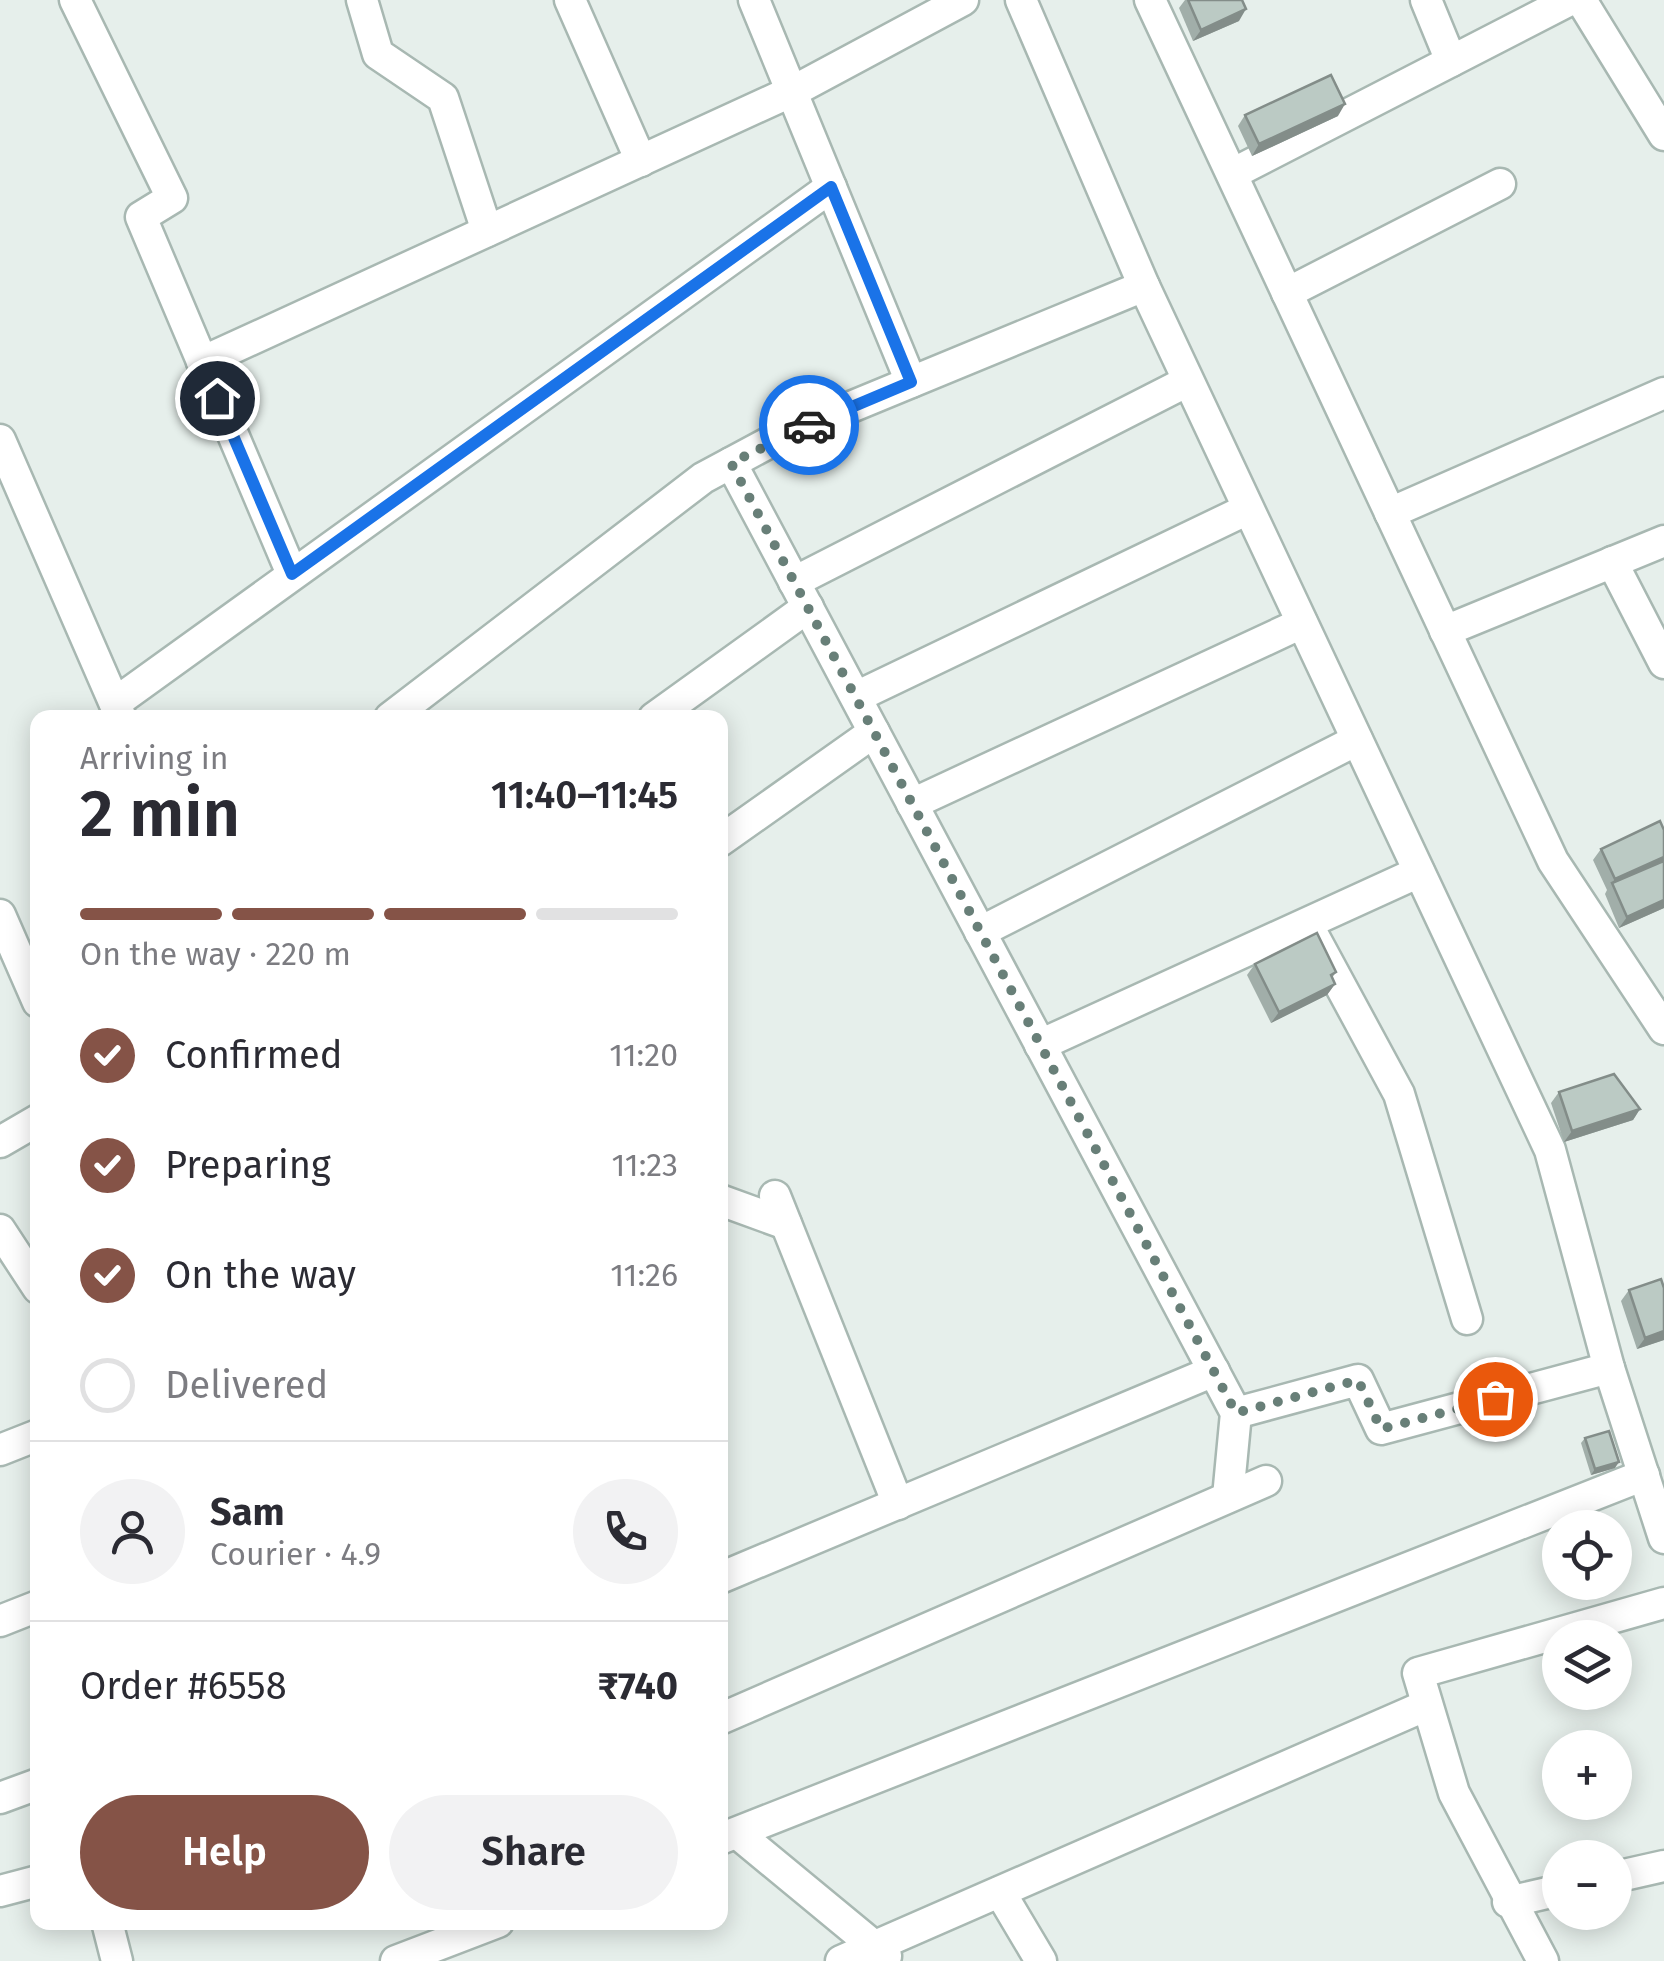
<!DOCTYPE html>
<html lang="en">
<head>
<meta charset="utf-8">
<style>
	body { margin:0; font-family:"Fira Sans",sans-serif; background:#f2f2f3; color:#2b2b33; height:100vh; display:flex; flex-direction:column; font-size:38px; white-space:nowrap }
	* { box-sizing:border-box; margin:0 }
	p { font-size:32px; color:#7c7c81 }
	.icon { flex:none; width:55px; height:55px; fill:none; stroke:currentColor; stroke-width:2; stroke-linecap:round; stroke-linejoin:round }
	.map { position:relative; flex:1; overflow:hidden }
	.side { position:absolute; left:30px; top:710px; width:698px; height:1220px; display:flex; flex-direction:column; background:#fff; border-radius:20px; box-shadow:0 5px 25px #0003 }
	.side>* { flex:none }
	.buttons { position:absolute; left:1542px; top:1510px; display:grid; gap:20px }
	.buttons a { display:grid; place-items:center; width:90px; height:90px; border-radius:50%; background:#fff; box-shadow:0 5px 25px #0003; font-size:50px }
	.pin { position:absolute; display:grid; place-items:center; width:85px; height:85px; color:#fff; margin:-42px; border:5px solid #fff; border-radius:50%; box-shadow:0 2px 10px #0007 }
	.courier { position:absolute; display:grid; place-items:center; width:100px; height:100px; margin:-50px; border:8px solid #1a73e8; border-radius:50%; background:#fff; color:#222; box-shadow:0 2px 12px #0007 }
	.head em { font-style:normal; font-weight:600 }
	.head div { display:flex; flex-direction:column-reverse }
	.head { display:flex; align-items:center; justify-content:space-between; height:170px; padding:0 50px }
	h1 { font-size:65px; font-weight:600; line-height:75px }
	.bar { display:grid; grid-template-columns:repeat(4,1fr); gap:15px 10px; align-content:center; height:120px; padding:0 50px }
	.bar i { height:12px; border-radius:8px; background:#e1e1e2 }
	.bar .on { background:#855347 }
	.bar p { grid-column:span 4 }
	.line { display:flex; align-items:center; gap:25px; padding:0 50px; border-top:2px solid #e1e1e2 }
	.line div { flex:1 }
	.round { display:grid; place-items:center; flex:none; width:105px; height:105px; border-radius:52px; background:#f2f2f3 }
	ol { padding:0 50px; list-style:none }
	li { display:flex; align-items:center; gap:30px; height:110px }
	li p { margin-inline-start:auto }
	li .icon { padding:10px; border-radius:50%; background:#855347; color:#fff; stroke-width:4 }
	li:last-child { color:#7c7c81 }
	li i { width:55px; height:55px; border:5px solid #e1e1e2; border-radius:50% }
	.cta { display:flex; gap:20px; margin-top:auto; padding:20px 50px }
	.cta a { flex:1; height:115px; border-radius:60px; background:#855347; color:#fff; font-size:40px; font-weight:600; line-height:115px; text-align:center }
	.cta a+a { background:#f2f2f3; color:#2b2b33 }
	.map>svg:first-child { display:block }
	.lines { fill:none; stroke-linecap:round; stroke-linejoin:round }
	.minor-casing { stroke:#a8b8b2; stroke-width:35 }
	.minor { stroke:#fff; stroke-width:30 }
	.wall { fill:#a1aea9 }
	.shaded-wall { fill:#838d89 }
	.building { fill:#bbcac4; stroke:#838d89; stroke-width:2.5 }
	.done { stroke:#687f78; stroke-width:10; stroke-dasharray:0 18 }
	.route { stroke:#1a73e8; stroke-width:12 }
</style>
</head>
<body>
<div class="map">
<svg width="1664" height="1961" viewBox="0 0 1664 1961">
	<rect width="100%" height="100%" fill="#e6efeb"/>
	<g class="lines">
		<g class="minor-casing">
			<g id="minor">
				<polyline points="75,0 172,198 141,217 292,574"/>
				<polyline points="362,0 378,54 443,98 487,231"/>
				<polyline points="570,0 641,161"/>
				<polyline points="754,0 911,382"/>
				<polyline points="1021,0 1144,286 1550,1150 1609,1368 1664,1538"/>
				<polyline points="1150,0 1553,861 1664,1029"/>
				<polyline points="1426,0 1451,61"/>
				<polyline points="1581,0 1664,135"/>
				<polyline points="1232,174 1570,0"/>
				<polyline points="1287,293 1500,184"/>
				<polyline points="202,362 799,88 963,0"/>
				<polyline points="0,440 121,718"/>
				<polyline points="731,463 1236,1413 1228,1497"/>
				<polyline points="1390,513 1664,393"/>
				<polyline points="1612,562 1664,663"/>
				<polyline points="794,582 1188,381"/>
				<polyline points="1445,631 1664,541"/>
				<polyline points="856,697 1248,509"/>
				<polyline points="115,703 831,187"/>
				<polyline points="390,718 703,478 783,435 1144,286"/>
				<polyline points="654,718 808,607"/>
				<polyline points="912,804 1302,623"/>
				<polyline points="720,841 874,732"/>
				<polyline points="0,915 38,1002"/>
				<polyline points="1307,924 1399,1094 1467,1319"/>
				<polyline points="980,932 1357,740"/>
				<polyline points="1040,1045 1419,872"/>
				<polyline points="0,1142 38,1120"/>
				<polyline points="775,1196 898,1504"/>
				<polyline points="720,1200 786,1224"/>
				<polyline points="0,1230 38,1288"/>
				<polyline points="1236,1413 1358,1380 1381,1429 1609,1368"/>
				<polyline points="0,1450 38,1435"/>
				<polyline points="720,1578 1214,1371"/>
				<polyline points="0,1621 38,1606"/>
				<polyline points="720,1719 1266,1481"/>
				<polyline points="0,1798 38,1784"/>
				<polyline points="737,1833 886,1956"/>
				<polyline points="720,1839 1644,1475"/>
				<polyline points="1615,1877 1664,1866"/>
				<polyline points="0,1891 38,1881"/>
				<polyline points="1000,1892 1041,1961"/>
				<polyline points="1508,1902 1560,1890"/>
				<polyline points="107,1922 117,1961"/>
				<polyline points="396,1961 498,1922"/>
				<polyline points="841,1961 1427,1705"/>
				<polyline points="1543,1961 1454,1793 1418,1673 1664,1603"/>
			</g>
		</g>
		<use href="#minor" class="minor"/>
	</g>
	<g class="wall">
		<polygon points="1185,0 1242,0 1239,21 1193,41 1179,8"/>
		<polygon points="1245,115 1338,116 1252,156 1238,126"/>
		<polygon points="1601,849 1664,908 1619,928 1605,894 1607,890 1593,860"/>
		<polygon points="1255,964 1336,972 1332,978 1335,984 1327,995 1271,1023 1247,975"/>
		<polygon points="1559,1092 1640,1109 1633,1120 1564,1142 1551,1103"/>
		<polygon points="1629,1290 1664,1340 1637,1349 1621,1301"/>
		<polygon points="1585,1438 1615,1468 1591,1475 1581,1443"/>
	</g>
	<g class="shaded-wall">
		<polygon points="1246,9 1239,21 1193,41 1201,30"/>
		<polygon points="1345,104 1338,116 1252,156 1259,144"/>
		<polygon points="1664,857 1664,864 1612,883 1607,890 1615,879"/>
		<polygon points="1664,900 1664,908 1619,928 1627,917"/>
		<polygon points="1335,984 1327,995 1271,1023 1279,1012"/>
		<polygon points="1640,1109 1633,1120 1564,1142 1572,1131"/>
		<polygon points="1664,1331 1664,1340 1637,1349 1645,1338"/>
		<polygon points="1619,1462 1615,1468 1591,1475 1595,1469"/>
	</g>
	<g class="building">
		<polygon points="1188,0 1242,0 1246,9 1201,30"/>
		<polygon points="1331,75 1345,104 1259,144 1245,115"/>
		<polygon points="1660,821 1664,830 1664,857 1615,879 1601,849"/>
		<polygon points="1664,861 1664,900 1627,917 1612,883"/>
		<polygon points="1317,933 1336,972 1331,975 1335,984 1279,1012 1255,964"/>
		<polygon points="1614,1074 1640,1109 1572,1131 1559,1092"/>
		<polygon points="1661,1279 1664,1288 1664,1331 1645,1338 1629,1290"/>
		<polygon points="1609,1431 1619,1462 1595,1469 1585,1438"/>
	</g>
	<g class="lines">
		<polyline class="done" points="809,425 731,463 1236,1413 1358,1380 1381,1429 1495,1399"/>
		<polyline class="route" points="217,398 292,574 831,187 911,382 809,425"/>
	</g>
</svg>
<div class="buttons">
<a><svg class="icon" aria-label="locate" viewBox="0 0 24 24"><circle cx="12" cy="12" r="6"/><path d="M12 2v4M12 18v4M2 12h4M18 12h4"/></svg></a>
<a><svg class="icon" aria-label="layers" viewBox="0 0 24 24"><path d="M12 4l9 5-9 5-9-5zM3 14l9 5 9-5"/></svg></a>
<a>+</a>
<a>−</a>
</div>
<div class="pin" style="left:1495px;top:1399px;background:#ea580c"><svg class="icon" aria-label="bag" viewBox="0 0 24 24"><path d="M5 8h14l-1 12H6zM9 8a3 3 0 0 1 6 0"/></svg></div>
<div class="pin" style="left:217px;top:398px;background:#1f2937"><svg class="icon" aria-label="home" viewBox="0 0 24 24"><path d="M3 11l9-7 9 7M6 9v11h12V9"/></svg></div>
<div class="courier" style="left:809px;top:425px"><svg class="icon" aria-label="car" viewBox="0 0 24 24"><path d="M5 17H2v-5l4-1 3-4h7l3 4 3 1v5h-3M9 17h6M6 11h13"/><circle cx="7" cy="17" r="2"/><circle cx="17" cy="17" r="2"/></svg></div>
<section class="side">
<div class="head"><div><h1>2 min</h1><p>Arriving in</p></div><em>11:40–11:45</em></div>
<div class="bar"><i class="on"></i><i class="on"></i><i class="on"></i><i></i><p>On the way · 220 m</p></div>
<ol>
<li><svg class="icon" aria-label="check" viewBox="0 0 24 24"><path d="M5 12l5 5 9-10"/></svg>Confirmed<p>11:20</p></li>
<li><svg class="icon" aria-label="check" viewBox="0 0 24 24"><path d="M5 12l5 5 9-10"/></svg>Preparing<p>11:23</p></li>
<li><svg class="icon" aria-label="check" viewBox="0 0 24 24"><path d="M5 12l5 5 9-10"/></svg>On the way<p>11:26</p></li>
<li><i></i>Delivered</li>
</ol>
<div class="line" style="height:180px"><a class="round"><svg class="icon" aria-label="person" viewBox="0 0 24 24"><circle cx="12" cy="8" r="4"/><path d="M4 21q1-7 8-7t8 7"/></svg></a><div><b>Sam</b><p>Courier · 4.9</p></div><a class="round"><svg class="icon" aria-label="phone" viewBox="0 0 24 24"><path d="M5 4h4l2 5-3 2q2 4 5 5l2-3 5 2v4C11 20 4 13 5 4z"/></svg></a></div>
<div class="line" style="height:130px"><div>Order #6558</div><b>₹740</b></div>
<div class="cta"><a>Help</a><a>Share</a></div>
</section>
</div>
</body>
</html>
